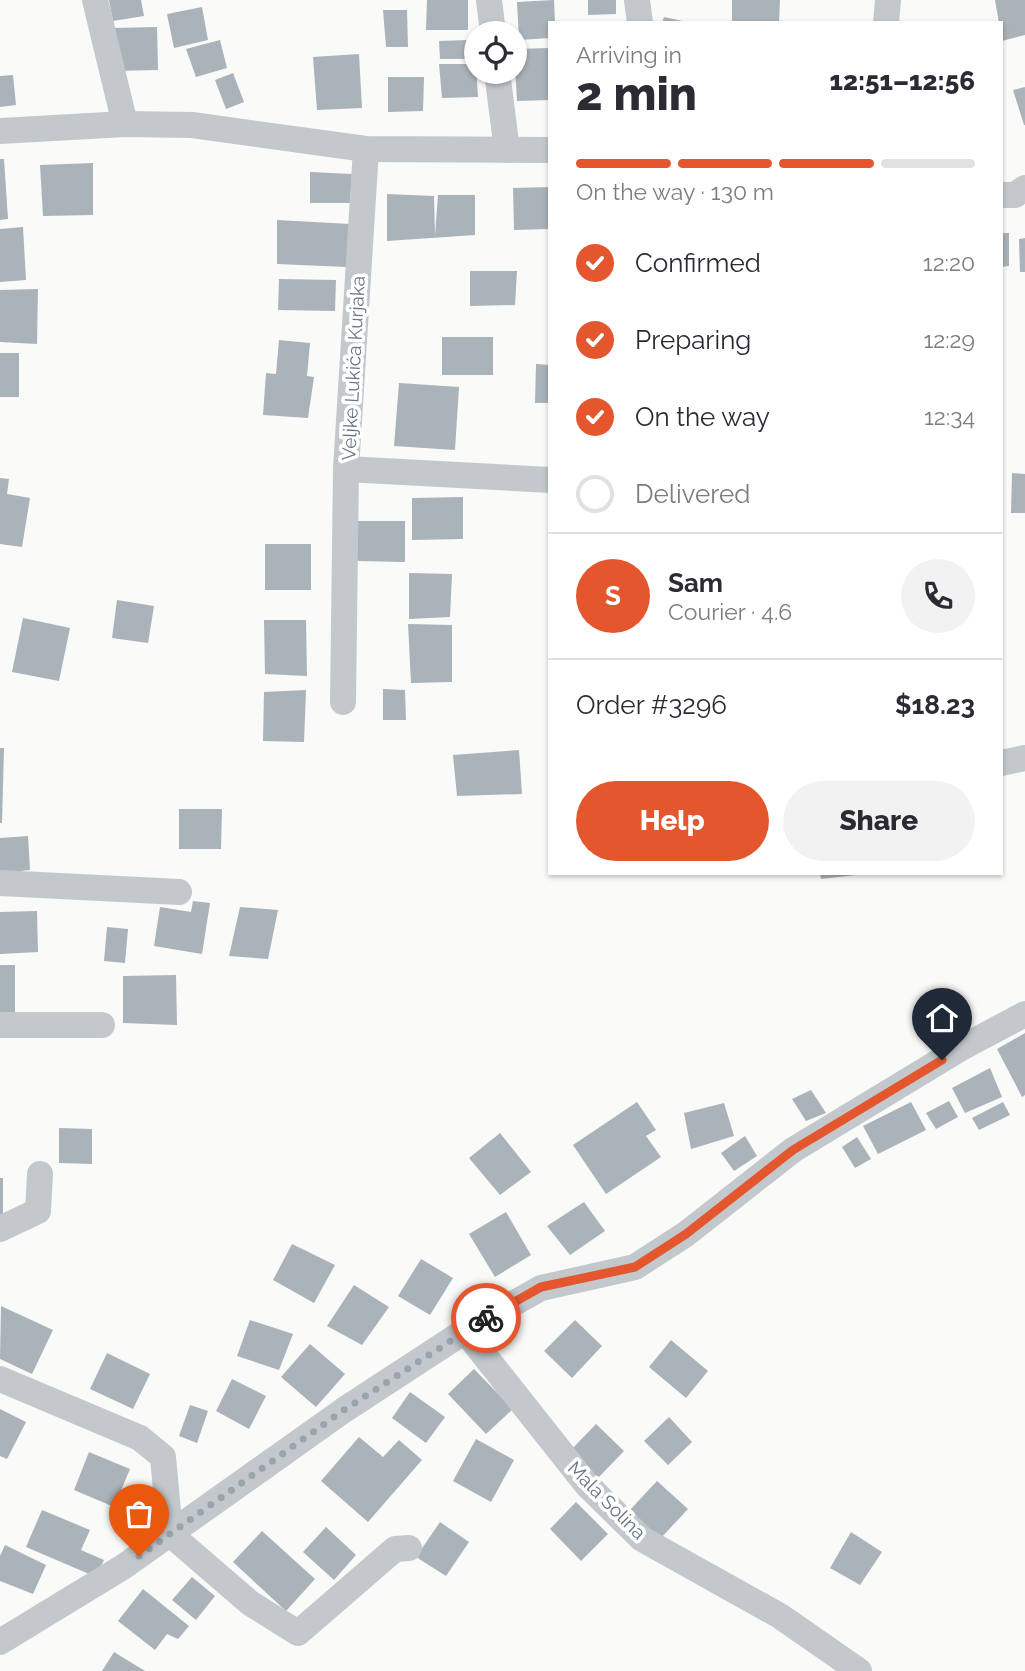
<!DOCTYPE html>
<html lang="en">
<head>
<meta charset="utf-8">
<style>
	body { margin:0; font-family:Raleway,sans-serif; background:#f2f2f3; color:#2b2b33; height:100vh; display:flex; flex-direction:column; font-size:26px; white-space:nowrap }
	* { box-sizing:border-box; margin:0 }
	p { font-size:23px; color:#7c7c81 }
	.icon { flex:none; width:38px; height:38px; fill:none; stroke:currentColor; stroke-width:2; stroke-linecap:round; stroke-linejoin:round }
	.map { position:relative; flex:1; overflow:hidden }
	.side { position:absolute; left:548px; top:21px; width:455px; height:854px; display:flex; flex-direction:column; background:#fff; border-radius:0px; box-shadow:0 2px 5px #0004 }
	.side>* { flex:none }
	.tools { position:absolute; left:464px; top:21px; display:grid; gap:14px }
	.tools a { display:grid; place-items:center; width:63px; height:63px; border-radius:50%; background:#fff; box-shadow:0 2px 5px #0004; font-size:35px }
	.pin { position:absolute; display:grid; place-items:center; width:60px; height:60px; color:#fff; margin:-72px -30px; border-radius:50% 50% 50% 0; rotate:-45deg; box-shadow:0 0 7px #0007 }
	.pin .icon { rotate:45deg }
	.courier { position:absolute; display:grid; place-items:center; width:70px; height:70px; margin:-35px; border:5px solid #e4572e; border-radius:50%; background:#fff; color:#222; box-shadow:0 2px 9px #0007 }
	.head em { font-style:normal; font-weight:800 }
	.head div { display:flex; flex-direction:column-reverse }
	.head { display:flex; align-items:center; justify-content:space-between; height:119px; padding:0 28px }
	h1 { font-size:46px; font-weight:800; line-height:52px }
	.bar { display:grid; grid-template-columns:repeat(4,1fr); gap:10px 7px; align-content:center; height:84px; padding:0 28px }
	.bar i { height:9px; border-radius:5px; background:#e1e1e2 }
	.bar .on { background:#e4572e }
	.bar p { grid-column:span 4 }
	.line { display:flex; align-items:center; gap:18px; padding:0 28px; border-top:2px solid #e1e1e2 }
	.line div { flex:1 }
	.round { display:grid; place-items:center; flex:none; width:74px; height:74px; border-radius:37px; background:#f2f2f3 }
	ol { padding:0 28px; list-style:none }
	li { display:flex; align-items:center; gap:21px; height:77px }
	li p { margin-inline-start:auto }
	li .icon { padding:7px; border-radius:50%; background:#e4572e; color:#fff; stroke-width:4 }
	li:last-child { color:#7c7c81 }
	li i { width:38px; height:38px; border:4px solid #e1e1e2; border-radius:50% }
	.action { display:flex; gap:14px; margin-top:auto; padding:14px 28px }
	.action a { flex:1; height:80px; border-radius:42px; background:#e4572e; color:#fff; font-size:28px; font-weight:800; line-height:80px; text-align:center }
	.action a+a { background:#f2f2f3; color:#2b2b33 }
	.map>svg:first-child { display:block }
	.building { fill:#aab3b9 }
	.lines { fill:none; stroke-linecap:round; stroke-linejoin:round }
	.street { stroke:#c3c8cc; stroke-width:26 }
	.done { stroke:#99a4ac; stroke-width:7; stroke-dasharray:0 12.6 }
	.route { stroke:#e4572e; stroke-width:9 }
	.labels { text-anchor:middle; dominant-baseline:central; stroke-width:7; stroke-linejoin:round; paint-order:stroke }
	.street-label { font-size:19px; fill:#657683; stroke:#fff }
</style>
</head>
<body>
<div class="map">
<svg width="1025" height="1671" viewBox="0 0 1025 1671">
	<rect width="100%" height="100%" fill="#fafaf8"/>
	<g class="building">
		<polygon points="109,0 141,0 144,16 113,21"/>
		<polygon points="427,0 468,0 468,30 426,30"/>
		<polygon points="554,0 555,23 550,23 550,38 519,40 517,2"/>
		<polygon points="588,0 616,0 616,14 588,15"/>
		<polygon points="732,0 780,0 779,23 732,23"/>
		<polygon points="995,0 1025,0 1025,35 1002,41 1001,23 999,23"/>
		<polygon points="202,7 208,40 174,48 167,14"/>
		<polygon points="383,10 407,10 408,47 386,47"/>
		<polygon points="664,17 687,22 687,23 662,23"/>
		<polygon points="157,27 158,70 113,71 112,28"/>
		<polygon points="220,40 227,68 196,77 186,49"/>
		<polygon points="469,40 469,59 440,59 439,41"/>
		<polygon points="550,48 550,100 517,101 514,49"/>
		<polygon points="359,54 362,108 317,110 313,57"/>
		<polygon points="439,64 476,64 478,97 442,98"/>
		<polygon points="233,73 244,102 226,109 215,80"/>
		<polygon points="13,75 16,105 0,107 0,76"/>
		<polygon points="388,77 424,77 423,111 388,112"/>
		<polygon points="1025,87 1025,125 1024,125 1013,90"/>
		<polygon points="0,159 4,159 8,219 0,220"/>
		<polygon points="93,163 93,215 43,216 40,165"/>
		<polygon points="310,172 352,174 350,203 310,203"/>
		<polygon points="550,187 550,229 514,230 513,188"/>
		<polygon points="387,194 434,196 435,235 438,195 475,195 475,235 387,241"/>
		<polygon points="277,220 350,224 347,267 277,264"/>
		<polygon points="23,227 26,280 0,282 0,229"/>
		<polygon points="1001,233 1009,233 1009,266 1001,267"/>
		<polygon points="1025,238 1025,272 1020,272 1019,239"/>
		<polygon points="470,271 517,271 515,305 470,306"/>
		<polygon points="279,279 336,280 335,311 278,310"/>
		<polygon points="38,289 37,344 0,342 0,290"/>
		<rect x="442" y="337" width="51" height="38"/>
		<polygon points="279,340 310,343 307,376 314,377 308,418 263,415 266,373 276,374"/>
		<rect x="0" y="353" width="19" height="44"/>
		<polygon points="536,364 550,365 550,403 535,403"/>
		<polygon points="399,383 459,387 455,450 394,446"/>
		<polygon points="1012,473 1025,474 1025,513 1011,513"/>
		<polygon points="0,478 9,479 7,494 30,498 22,547 0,544"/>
		<polygon points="463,497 463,539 412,540 412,498"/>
		<polygon points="358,521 405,521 405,562 357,561"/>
		<rect x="265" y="544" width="46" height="46"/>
		<polygon points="409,573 452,574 450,617 409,619"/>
		<polygon points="117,600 154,606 148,643 112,638"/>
		<polygon points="23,618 70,628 59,681 12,672"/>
		<polygon points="264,620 306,620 307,676 265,674"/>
		<polygon points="408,624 452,625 452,682 411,683"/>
		<polygon points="383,689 405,690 406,720 383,720"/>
		<polygon points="306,690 304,742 263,741 264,692"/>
		<polygon points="0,748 4,748 2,823 0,823"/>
		<polygon points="519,750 522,794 457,796 453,755"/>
		<polygon points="179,809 222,809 221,849 179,849"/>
		<polygon points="28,836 30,870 0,873 0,838"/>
		<polygon points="820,873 856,873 856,875 821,879"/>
		<polygon points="193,901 210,903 202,954 154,946 160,907 191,912"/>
		<polygon points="240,907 278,910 268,959 229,956"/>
		<polygon points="37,911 38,952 0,954 0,912"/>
		<polygon points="107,927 128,929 125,963 104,961"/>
		<rect x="0" y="965" width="15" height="47"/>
		<polygon points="176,975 177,1025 123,1023 123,976"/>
		<polygon points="1025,1033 1025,1095 1022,1097 997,1049"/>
		<polygon points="990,1068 1002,1097 965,1113 952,1088"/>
		<polygon points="811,1090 826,1113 806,1121 792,1099"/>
		<polygon points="949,1101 958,1117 936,1129 926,1113"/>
		<polygon points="637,1102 656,1130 646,1136 661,1157 606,1194 573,1145"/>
		<polygon points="911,1102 926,1130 878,1154 863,1126"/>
		<polygon points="1003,1102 1010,1115 979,1130 972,1118"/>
		<polygon points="724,1103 734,1136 691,1149 684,1113"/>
		<polygon points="59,1128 92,1129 92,1164 59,1163"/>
		<polygon points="500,1133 531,1172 500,1195 469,1158"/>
		<polygon points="745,1136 757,1156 734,1171 721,1153"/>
		<polygon points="857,1137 871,1159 855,1168 842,1147"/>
		<rect x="0" y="1178" width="3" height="48"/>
		<polygon points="584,1202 605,1231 570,1255 547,1226"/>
		<polygon points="506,1212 531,1255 495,1277 469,1234"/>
		<polygon points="292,1244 335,1265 314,1303 273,1280"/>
		<polygon points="421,1259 453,1278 430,1315 398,1296"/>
		<polygon points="354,1285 389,1307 362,1345 327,1326"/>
		<polygon points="1,1306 53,1330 32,1374 0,1359"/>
		<polygon points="250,1320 293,1334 279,1370 237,1356"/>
		<polygon points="575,1320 602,1346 572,1378 544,1351"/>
		<polygon points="671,1340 708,1371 686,1398 649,1367"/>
		<polygon points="310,1344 345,1374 316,1407 281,1377"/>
		<polygon points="107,1353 150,1374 133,1409 90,1389"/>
		<polygon points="474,1369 513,1409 486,1434 448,1394"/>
		<polygon points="232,1379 266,1396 249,1429 216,1411"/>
		<polygon points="410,1392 445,1417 426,1443 392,1418"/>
		<polygon points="190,1405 208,1411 197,1443 179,1436"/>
		<polygon points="0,1409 26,1422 7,1459 0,1456"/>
		<polygon points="669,1417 692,1442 668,1465 644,1441"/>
		<polygon points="596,1424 624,1451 598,1478 571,1450"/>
		<polygon points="359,1437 383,1457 399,1440 422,1460 368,1522 321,1481"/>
		<polygon points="476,1439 514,1460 491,1502 453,1481"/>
		<polygon points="89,1452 130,1469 114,1507 74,1490"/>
		<polygon points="657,1481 688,1509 660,1539 629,1511"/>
		<polygon points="576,1502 608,1534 581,1561 550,1529"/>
		<polygon points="42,1510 90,1530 81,1550 104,1560 96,1577 26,1547"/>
		<polygon points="440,1522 469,1542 446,1576 416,1557"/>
		<polygon points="326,1527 356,1555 334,1580 303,1552"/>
		<polygon points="262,1531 315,1579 286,1611 233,1562"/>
		<polygon points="851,1532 882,1552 860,1585 830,1568"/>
		<polygon points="5,1545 46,1565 33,1594 0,1581 0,1556"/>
		<polygon points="192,1577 215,1596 196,1620 172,1600"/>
		<polygon points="143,1589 189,1626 178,1639 167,1634 155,1650 118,1621"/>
		<polygon points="114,1652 145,1671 102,1671"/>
	</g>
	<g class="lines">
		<g class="street">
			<polyline points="95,0 125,124"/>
			<polyline points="489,0 493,33"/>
			<polyline points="637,0 640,23"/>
			<polyline points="886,23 888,0"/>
			<polyline points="497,72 507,150"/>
			<polyline points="0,131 125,124 192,125 366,149 550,150"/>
			<polyline points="366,149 346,469 550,480"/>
			<polyline points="1001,195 1015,195 1025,188"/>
			<polyline points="343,702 346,469"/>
			<polyline points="1001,763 1025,758"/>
			<polyline points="0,883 179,892"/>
			<polyline points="0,1025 102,1025"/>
			<polyline points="0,1229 38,1211 40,1174"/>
			<polyline points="465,1331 587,1485 642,1539 780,1616 859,1671"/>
			<polyline points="0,1379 140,1438 163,1457 170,1534 250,1603 298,1633 395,1549 409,1548"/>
			<polyline points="0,1642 123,1567 344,1410 465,1331 541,1288 635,1267 686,1234 793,1150 963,1047 1025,1014"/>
		</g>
	</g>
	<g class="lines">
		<polyline class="done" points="139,1556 344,1410 486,1318"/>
		<polyline class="route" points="486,1318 541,1287 635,1267 686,1234 793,1150 942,1060"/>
	</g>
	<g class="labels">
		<g class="street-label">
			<text transform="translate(353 368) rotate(-87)">Veljke Lukića Kurjaka</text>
			<text transform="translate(607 1500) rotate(45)">Mala Solina</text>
		</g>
	</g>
</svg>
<div class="tools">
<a><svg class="icon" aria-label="locate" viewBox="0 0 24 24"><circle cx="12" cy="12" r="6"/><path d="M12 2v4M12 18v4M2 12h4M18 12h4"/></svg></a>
</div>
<div class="pin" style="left:139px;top:1556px;background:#ea580c"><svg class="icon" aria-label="bag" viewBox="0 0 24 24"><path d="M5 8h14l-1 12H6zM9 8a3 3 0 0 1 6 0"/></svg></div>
<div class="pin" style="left:942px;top:1060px;background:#1f2937"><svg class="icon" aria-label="home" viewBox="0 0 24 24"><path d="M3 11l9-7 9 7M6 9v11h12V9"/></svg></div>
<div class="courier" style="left:486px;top:1318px"><svg class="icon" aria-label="bike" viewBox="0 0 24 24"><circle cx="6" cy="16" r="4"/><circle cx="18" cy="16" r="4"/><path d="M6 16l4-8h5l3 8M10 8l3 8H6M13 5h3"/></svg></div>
<section class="side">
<div class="head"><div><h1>2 min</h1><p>Arriving in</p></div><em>12:51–12:56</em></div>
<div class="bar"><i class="on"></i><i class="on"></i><i class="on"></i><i></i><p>On the way · 130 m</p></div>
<ol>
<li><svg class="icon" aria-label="check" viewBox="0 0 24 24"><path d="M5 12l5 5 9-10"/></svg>Confirmed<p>12:20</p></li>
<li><svg class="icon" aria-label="check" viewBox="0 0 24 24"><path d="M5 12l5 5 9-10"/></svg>Preparing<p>12:29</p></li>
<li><svg class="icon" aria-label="check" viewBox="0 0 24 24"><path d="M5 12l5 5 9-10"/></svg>On the way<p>12:34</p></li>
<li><i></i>Delivered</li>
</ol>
<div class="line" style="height:126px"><b class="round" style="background:#e4572e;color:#fff">S</b><div><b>Sam</b><p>Courier · 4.6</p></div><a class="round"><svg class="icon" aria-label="phone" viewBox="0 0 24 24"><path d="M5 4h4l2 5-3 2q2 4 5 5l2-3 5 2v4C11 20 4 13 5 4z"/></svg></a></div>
<div class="line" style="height:91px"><div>Order #3296</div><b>$18.23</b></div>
<div class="action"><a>Help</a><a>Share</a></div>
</section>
</div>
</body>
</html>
